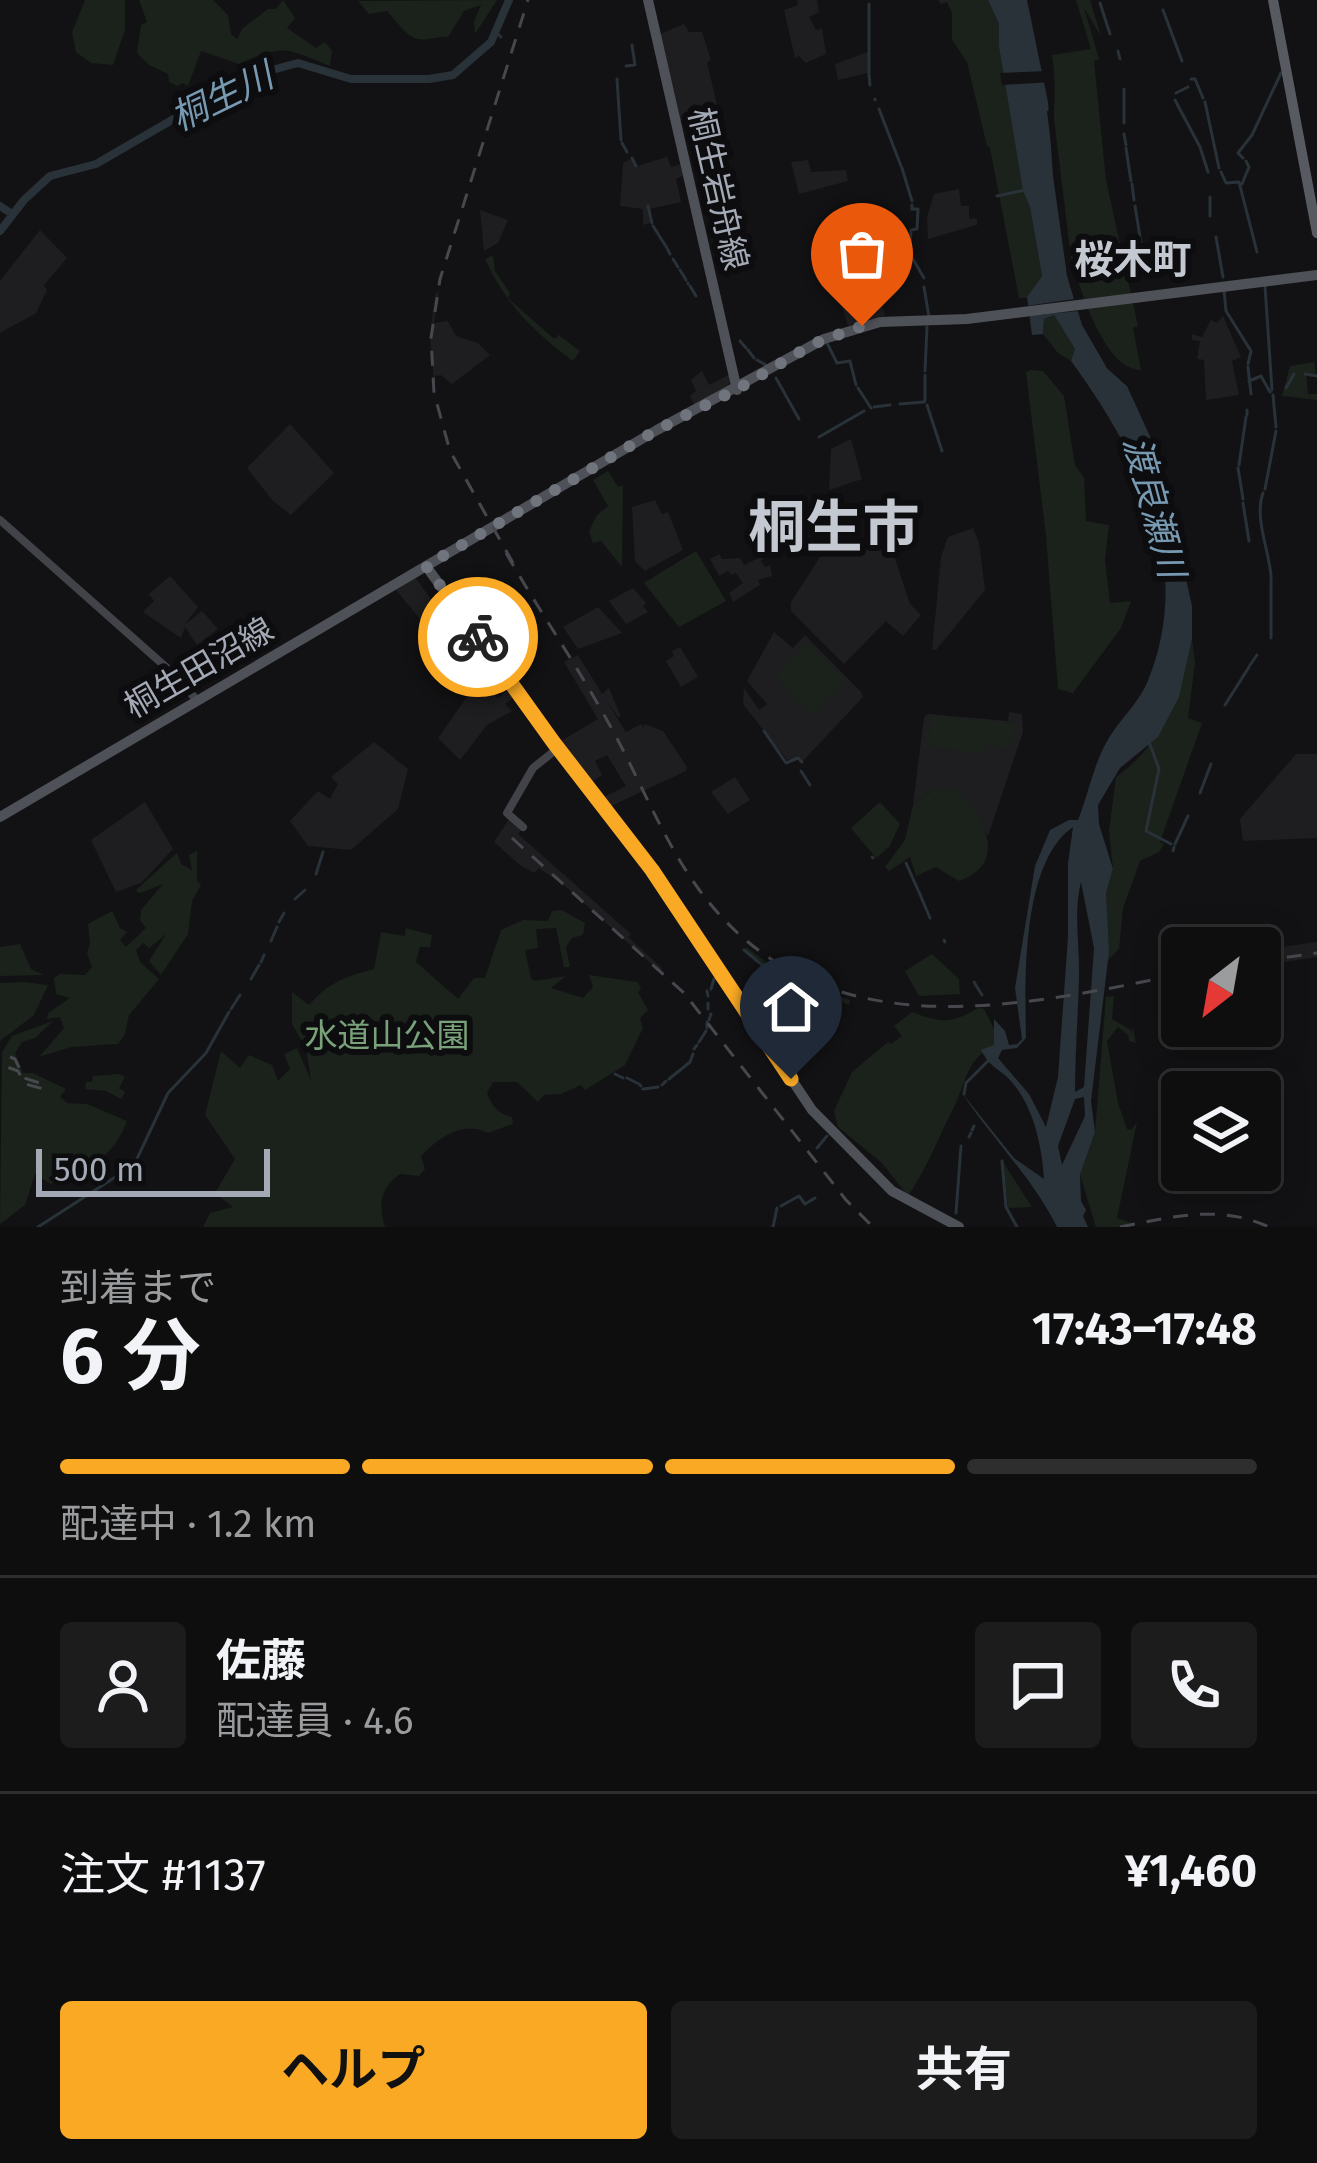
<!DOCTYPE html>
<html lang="ja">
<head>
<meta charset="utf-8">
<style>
	body { margin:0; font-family:"Fira Sans","Noto Sans JP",sans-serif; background:#1c1c1d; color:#f1f3f6; height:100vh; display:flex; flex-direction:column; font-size:45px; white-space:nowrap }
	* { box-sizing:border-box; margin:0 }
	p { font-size:39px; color:#9b9c9e }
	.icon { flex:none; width:66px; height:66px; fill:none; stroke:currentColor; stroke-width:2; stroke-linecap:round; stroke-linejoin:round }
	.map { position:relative; height:1227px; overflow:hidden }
	.sheet { display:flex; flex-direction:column; background:#0e0e0f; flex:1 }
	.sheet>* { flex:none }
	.needle { width:78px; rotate:211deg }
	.fabs { position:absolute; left:1161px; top:927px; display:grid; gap:24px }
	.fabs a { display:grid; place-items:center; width:120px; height:120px; border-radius:12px; background:#0e0e0f; box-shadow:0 6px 30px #0003,0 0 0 3px #2e2e2f; font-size:60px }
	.scale { position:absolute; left:36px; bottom:30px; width:234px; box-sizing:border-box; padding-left:12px; border:6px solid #a3a9b5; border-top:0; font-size:33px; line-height:42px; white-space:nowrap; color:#a3a9b5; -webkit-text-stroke:9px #0d0d0f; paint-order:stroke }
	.pin { position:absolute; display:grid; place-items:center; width:102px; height:102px; color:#fff; margin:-123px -51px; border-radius:50% 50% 50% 0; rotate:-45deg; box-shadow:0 0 12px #0007 }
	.pin .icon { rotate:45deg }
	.courier { position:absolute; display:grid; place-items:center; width:120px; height:120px; margin:-60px; border:9px solid #faa924; border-radius:50%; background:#fff; color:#222; box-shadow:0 3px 15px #0007 }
	.summary em { font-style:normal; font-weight:700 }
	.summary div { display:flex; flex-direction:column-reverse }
	.summary { display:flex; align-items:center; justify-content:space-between; height:204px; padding:0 60px }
	h1 { font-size:78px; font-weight:700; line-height:90px }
	.bar { display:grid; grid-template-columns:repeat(4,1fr); gap:18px 12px; align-content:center; height:144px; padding:0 60px }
	.bar i { height:15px; border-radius:9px; background:#2e2e2f }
	.bar .on { background:#faa924 }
	.bar p { grid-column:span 4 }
	.line { display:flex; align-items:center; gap:30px; padding:0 60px; border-top:3px solid #2e2e2f }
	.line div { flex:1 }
	.round { display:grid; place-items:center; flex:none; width:126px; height:126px; border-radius:12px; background:#1c1c1d }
	.action { display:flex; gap:24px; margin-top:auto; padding:24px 60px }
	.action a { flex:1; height:138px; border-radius:12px; background:#faa924; color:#111; font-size:48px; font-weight:700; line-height:138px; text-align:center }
	.action a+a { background:#1c1c1d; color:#f1f3f6 }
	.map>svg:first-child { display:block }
	.built { fill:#1e1e21 }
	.green { fill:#1a221b }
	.water { fill:#283238; fill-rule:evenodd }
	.pier { fill:#121214 }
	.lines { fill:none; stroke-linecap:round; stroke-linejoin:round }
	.stream { stroke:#283238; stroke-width:3 }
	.river { stroke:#283238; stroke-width:8 }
	.secondary { stroke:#414349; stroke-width:8 }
	.primary { stroke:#4f5158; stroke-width:10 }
	.trunk { stroke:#575a61; stroke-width:10 }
	.rail { stroke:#46484e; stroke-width:3; stroke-dasharray:15 12; stroke-linecap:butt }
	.done { stroke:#70747d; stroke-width:12; stroke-dasharray:0 21.6 }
	.route { stroke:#faa924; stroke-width:15 }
	.labels { text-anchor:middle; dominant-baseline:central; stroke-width:12; stroke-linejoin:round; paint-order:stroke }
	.street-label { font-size:33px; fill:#a3a9b5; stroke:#0d0d0f }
	.park-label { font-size:33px; fill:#79a17a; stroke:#0d0d0f }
	.water-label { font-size:36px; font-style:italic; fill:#7899b2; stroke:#0d0d0f }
	.quarter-label { font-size:39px; font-weight:bold; fill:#c4c8d1; stroke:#0d0d0f }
	.town-label { font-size:57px; font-weight:bold; fill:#c4c8d1; stroke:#0d0d0f }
</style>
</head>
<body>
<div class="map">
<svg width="1317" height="1227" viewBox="0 0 1317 1227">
	<rect width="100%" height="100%" fill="#121214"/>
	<g class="built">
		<polygon points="797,0 817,0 819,12 809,17 816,30 822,29 826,54 806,63 799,56 795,58 784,10 798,5"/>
		<polygon points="684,24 689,32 702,32 711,60 707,62 719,114 689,122 679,120 660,34"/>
		<polygon points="868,52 868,73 838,80 835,64"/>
		<polygon points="667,157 671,167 682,164 684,175 676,179 681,202 649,209 651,223 643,225 643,209 620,206 623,163 631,159 637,166"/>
		<polygon points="808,160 811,172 846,170 848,181 799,194 791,162"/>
		<polygon points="959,189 961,206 969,206 969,219 977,218 977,225 928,239 927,217 934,194"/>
		<polygon points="480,210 508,220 498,243 484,251"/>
		<polygon points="40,230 67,258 44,285 47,290 36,313 0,333 0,281"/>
		<polygon points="873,276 885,315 848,326 838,291"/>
		<polygon points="439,290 434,323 448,321 456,336 478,343 490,355 452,384 441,375 435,376 435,396 430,336 435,295"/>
		<polygon points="1223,316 1241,357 1232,361 1239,395 1206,400 1204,360 1197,359 1200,341 1192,340 1192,334 1202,337 1211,320 1217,323"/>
		<polygon points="702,371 709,385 730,374 731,380 725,391 695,406 690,396 696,391 691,380"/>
		<polygon points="290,424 334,473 291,515 273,501 247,468"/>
		<polygon points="851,439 862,479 829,490 831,449"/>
		<polygon points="655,500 662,514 668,512 683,550 645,571 635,561 632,507"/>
		<polygon points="973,528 979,543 985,590 936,650 932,650 941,557 948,537"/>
		<polygon points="881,541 890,543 910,604 921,615 903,636 886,621 844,664 791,611 791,602 820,557"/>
		<polygon points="719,554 722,559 740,558 744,565 767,554 761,561 765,567 770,565 772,576 758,580 760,585 733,602 729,593 743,583 736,573 731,575 728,571 719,576 710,559"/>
		<polygon points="170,576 198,607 184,625 202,611 218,629 197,645 185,627 181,638 143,612 154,601 149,594"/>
		<polygon points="415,577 438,609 421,620 395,589"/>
		<polygon points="633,588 646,603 643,606 648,612 626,624 609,601"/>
		<polygon points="598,607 622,633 578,649 563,627"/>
		<polygon points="774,632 793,648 805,635 862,693 863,697 803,761 799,757 787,760 743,704 744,688 759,710 767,704 747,681"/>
		<polygon points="680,647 698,677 681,687 666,661 674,656 672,651"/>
		<polygon points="578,655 602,694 609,688 621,717 618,717 606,700 626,732 641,724 644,729 644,724 663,731 687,767 686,771 609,807 602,798 626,786 607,755 595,761 602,775 590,783 586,778 589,774 583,775 561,741 598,719 564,662"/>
		<polygon points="474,687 484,687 498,698 509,689 515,696 505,704 512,711 487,725 460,760 438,738"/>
		<polygon points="1009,712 1022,714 1023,732 988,836 956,790 933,790 913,805 924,717 928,714 1008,721"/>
		<polygon points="374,742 408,769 398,809 351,850 308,846 290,821 318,791 330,799 338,784 331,777"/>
		<polygon points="1296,754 1317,754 1317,838 1243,841 1240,819"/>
		<polygon points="735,777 750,800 728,814 711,792"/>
		<polygon points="145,802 173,849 141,883 116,892 91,840"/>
		<polygon points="509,819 522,829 518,834 631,934 628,937 663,969 658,970 565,886 539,868 534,873 521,866 494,842"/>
		<polygon points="1317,942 1317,957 1260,966 1260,950"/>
	</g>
	<g class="green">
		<polygon points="85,0 125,0 125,30 113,65 91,63 76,52 72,32"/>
		<path d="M139,0H213L228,15L231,34L237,39L243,28L268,9H276L283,0L295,18L287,28L316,48L325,42L332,51L330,66C287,49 285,43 239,64L201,51L188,86L183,83L177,86L169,82L168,74L149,65L137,53L141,25L147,22Z"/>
		<path d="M497,0L475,34L474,22L481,5L464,11L448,37C438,36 427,41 418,39C406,37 395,19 387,11L369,14L358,1Z"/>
		<polygon points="938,0 988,0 999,24 999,47 1023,190 1030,207 1042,276 1027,298 1019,298 990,148 987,146 967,62 952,40 952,13 947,2 941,4"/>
		<path d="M1076,0H1090L1101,36L1084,8L1099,59L1094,61L1106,180L1138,326L1133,328L1141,370C1122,369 1110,352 1101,336C1069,279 1050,176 1054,111C1055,91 1055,75 1052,55L1091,49Z"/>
		<path d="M493,255L495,271L510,293L508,298L553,338H558L557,334L580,351L573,361C533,331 507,306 485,259Z"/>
		<polygon points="1054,315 1075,349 1071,361 1058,353 1043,334 1044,319"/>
		<polygon points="1314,362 1316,375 1306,374 1308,394 1317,394 1317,400 1282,396 1290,366"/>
		<polygon points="1031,370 1043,371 1064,396 1075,465 1084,478 1086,521 1109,525 1105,560 1110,603 1131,601 1121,628 1073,693 1058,689 1046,536 1026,372"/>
		<polygon points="608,471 618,487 623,485 622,567 601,541 593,543 589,531 597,515 608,506 593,480"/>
		<polygon points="696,551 726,601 679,627 644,583"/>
		<path d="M1192,639L1195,663L1188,718L1202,723L1160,842L1164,844L1159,852L1140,861L1123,908L1119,949L1107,961L1106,893L1113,869L1109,831L1116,777C1164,743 1180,694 1192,639Z"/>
		<polygon points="806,642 846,680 811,716 776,678"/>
		<polygon points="932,716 1016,723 1008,748 989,745 984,753 932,747 928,742"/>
		<path d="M933,780L935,789L956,790C984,817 1010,863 959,881L936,867L916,876L910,857L889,871L885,867L905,840L913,805L932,791Z"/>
		<polygon points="880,802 900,824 889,847 876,858 851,828"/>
		<polygon points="197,851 197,881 201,885 192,901 188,934 161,975 149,961 166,934 149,948 143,943 136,950 140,962 159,979 129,1015 125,1034 118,1044 71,1047 39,1057 64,1028 60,1017 47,1019 48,1013 70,998 56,994 54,978 60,974 85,975 92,967 87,953 90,944 88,924 112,911 120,928 127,932 120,940 126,947 146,928 140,920 141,910 163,884 140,893 136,891 138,888 177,853 181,864 192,870 189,855"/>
		<path d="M562,910L585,923L583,935L572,938L566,947L570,967H564L556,928L536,929L538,948L525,950L531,978L534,981L566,976L551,988L583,998L593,987L589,975L638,982L641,989L638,992L648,1010L640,1018L643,1028L625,1065L585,1090L581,1085L561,1094L544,1095L538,1102L517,1082H493L487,1093C492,1106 498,1114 512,1117L513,1124L488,1133C464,1120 439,1137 421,1156L425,1169L419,1176L400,1174C380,1188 378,1204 385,1227H203L210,1213L233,1207L215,1193L235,1159L205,1115L221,1051L240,1068L249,1055L272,1065L278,1081L290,1069L284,1054L297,1048L311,1080L306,1048L292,1024V992L309,1005C329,982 345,977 374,969L381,932L405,936L406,928L432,935L430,947H420L416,962L458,999L474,978H485L501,930L523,920L548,921L552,911Z"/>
		<polygon points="20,944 31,969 44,975 0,976 0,947"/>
		<polygon points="747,948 786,976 850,1000 849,1005 780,978 744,949"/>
		<polygon points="932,954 959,979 960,994 919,996 905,971"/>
		<polygon points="23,982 48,985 34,1015 0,1041 0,983"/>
		<polygon points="1114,996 1112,1019 1131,1030 1131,1035 1133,1028 1136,1043 1129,1041 1128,1035 1118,1027 1107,1041 1118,1103 1127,1129 1131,1130 1137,1122 1117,1218 1131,1223 1127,1227 1096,1227 1080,1175 1095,1132 1106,997"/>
		<path d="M978,1008L984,1009L996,1033L994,1045C967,1059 967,1079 955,1105C939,1136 928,1166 908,1196L882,1163L838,1127L834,1111L852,1072L888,1042L891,1044L902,1036L894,1026L912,1012C940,1023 952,1024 978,1008Z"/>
		<path d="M53,1021L35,1038L22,1042L15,1053L23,1073H33L66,1089L60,1097L67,1103L87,1104L127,1121C113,1159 86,1170 51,1184L35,1174L25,1205L0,1224L2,1052L12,1036Z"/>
		<polygon points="119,1074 125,1077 119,1088 125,1092 121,1099 106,1091 85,1089 86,1082 92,1082 93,1076"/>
		<polygon points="1003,1162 1032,1207 1008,1208"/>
	</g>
	<path class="water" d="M988,0H1027L1048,102L1053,176L1067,275L1082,325L1107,368L1127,386L1158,454L1192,606V639L1179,697L1158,737L1120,768L1098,805L1099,824L1113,869L1106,893L1109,952L1091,1101L1095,1132L1080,1175L1081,1201L1086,1210L1083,1216L1088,1227H1057C1032,1177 993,1140 962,1093L1014,1158L1044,1179C1042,1145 1033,1103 1008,1078C997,1068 988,1065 981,1050L994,1045V1019L1005,1031L1009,1045L1017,1044L1022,1039L1015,988L1035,866L1050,830L1069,820H1078C1088,795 1093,767 1106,743C1117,722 1138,704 1147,683C1196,565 1140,456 1071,361L1075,349L1054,315L1044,319L1043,334L1032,335L1027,297L1042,276L1030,207L1023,191L999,47V24ZM1073,827L1068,863V937L1058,1077L1046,1127L1029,1094L998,1058L1002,1050L1017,1048L1026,1038C1025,981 1021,863 1073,827ZM1081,882L1094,948L1084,1087L1075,1092C1075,1055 1078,1016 1079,978C1080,945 1073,914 1081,882ZM1084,1097L1085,1116L1062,1165L1058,1146L1075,1099Z"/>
	<g class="pier">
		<polygon points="1049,71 1051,82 1002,85 1000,73"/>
		<polygon points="1047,111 1053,111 1073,274 1087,322 1112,364 1127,380 1127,386 1107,368 1078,311 1027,316 1026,332 1021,299 1025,299 1026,306 1074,299 1067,275"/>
	</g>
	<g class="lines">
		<g class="stream">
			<polyline points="1100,3 1110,34"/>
			<polyline points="869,4 869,50"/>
			<polyline points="1163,10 1182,61"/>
			<polyline points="497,33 501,37"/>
			<polyline points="1118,51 1120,59"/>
			<polyline points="626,66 635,65 632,45"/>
			<polyline points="869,73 869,52"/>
			<polyline points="869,75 870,85"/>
			<polyline points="617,79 621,140"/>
			<polyline points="1191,79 1195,79 1203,98"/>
			<polyline points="1176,93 1188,87"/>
			<polyline points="875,99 875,100"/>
			<polyline points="1175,100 1200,147 1208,172"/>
			<polyline points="1205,102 1219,168"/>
			<polyline points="879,109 901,166"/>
			<polyline points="1124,123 1124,89"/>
			<polyline points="1124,134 1126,145"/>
			<polyline points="622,143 627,152"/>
			<polyline points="1126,148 1131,181"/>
			<polyline points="632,158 636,166"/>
			<polyline points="1243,158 1238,153 1252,135 1281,73"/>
			<polyline points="902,168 912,201"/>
			<polyline points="1221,172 1226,183 1239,182 1240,185"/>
			<polyline points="1132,184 1134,200"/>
			<polyline points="1242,184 1249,167 1246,161"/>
			<polyline points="1240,186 1257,252"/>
			<polyline points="997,196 1025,190"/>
			<polyline points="648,206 652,223"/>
			<polyline points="1135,206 1144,262"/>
			<polyline points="1210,216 1210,197"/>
			<polyline points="653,226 667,248"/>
			<polyline points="1216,237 1223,277"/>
			<polyline points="668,250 670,254"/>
			<polyline points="910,251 911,230 917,229 918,209 912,209 912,205"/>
			<polyline points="910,254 924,278"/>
			<polyline points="673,259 678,267"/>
			<polyline points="680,270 686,280"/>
			<polyline points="688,283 688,284"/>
			<polyline points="690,286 696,296"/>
			<polyline points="1265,286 1272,390"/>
			<polyline points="924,287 929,317"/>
			<polyline points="1224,290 1226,311 1251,351 1248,364"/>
			<polyline points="740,341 746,348"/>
			<polyline points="827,343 837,363 850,361 856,385"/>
			<polyline points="748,350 754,358"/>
			<polyline points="757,360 766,365"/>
			<polyline points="1248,367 1251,394"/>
			<polyline points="925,371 927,327"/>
			<polyline points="1305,374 1317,376"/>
			<polyline points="925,375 925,401"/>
			<polyline points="776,378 799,419"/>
			<polyline points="1249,381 1261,376 1270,392"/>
			<polyline points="858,388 871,408"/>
			<polyline points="1286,388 1294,374"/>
			<polyline points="1273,395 1276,427"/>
			<polyline points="900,404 924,402"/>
			<polyline points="927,405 942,451"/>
			<polyline points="874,407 890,405"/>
			<polyline points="1247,415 1247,410"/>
			<polyline points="819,437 864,411"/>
			<polyline points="1239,465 1246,417"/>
			<polyline points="1238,468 1243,499"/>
			<polyline points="1265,489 1276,431"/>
			<path d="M1263,493C1254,517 1269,550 1271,576"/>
			<polyline points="1243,503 1249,541"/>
			<polyline points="1271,578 1271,638"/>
			<polyline points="1250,665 1257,655"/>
			<polyline points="1225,705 1249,667"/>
			<polyline points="764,731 786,763 798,758 802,762"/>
			<polyline points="1148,739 1159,769 1146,831 1171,844"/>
			<polyline points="801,771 810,785"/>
			<polyline points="1200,793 1211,764"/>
			<polyline points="1175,844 1188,816"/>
			<polyline points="1173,851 1174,847"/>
			<polyline points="872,857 873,858"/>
			<polyline points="906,863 918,890"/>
			<polyline points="316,874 323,852"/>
			<polyline points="919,892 930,918"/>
			<polyline points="295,899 305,890"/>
			<polyline points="279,922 284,913"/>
			<polyline points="944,940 945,942"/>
			<polyline points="271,941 277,927"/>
			<polyline points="744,950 774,975"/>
			<polyline points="261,962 264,955"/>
			<polyline points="776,976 779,979"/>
			<polyline points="251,979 259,965"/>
			<polyline points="781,981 800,990"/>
			<polyline points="974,982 982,995"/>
			<polyline points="711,989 714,979 718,978"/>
			<polyline points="707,991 708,996"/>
			<polyline points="231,1009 240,995"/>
			<polyline points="708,1009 708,1003"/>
			<polyline points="709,1020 711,1014"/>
			<polyline points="707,1022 707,1028"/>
			<polyline points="699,1042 706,1031"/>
			<polyline points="785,1046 799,1064"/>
			<polyline points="694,1049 697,1045"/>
			<polyline points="615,1074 623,1078"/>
			<polyline points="627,1078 637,1083"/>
			<polyline points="669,1079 690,1062 693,1054"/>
			<polyline points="639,1084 641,1086"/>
			<polyline points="662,1085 666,1081"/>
			<polyline points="643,1089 658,1087"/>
			<polyline points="964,1094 966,1083 989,1060"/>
			<polyline points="972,1130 974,1126"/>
			<polyline points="969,1137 971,1133"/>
			<polyline points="817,1148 827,1136"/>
			<polyline points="1002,1161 1006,1207 1017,1227"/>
			<polyline points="781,1206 799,1196 805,1204 815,1198"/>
			<polyline points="956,1213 961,1146"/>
			<polyline points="38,1227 134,1165 168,1093 206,1053 229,1012"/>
			<polyline points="773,1227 777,1208"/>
		</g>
		<g class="river">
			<polyline points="0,206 12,214"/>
			<polyline points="0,231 24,200 50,176 96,164 246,77 298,63 351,79 429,79 453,75 491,42 509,0"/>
		</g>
		<g class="secondary">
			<polyline points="0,520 167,668 197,700"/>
			<polyline points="523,827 507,813 533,768 558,748"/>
		</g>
		<g class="primary">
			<polyline points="648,0 737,390"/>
			<polyline points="426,566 558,748 652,870 812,1110 892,1191 959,1227"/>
			<polyline points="0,817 657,430 824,339 880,322 967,319 1317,275"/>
		</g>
		<polyline class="trunk" points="1273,0 1317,233"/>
		<g class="rail">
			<path d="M506,553C541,614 581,671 614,733C644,788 667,850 707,900C828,1051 1017,1007 1182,974"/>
			<polyline points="513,563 450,451 434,393 431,338 440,279 528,0"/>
			<polyline points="512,838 684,993 846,1200 873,1227"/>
			<polyline points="1260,961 1317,953"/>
			<polygon points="10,1057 15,1059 24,1078 43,1084 44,1089 25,1084 18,1071 7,1067"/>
			<path d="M1120,1227C1171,1217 1220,1204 1269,1227"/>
		</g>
	</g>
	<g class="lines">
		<polyline class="done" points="478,637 426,566 657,430 741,387 813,344 862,326"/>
		<polyline class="route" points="478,637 554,743 652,870 791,1079"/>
	</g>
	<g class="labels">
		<g class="street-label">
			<text transform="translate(718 189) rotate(77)">桐生岩舟線</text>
			<text transform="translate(199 668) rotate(-30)">桐生田沼線</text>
		</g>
		<g class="park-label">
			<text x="387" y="1036">水道山公園</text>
		</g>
		<g class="water-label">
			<text transform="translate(222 97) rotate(-26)">桐生川</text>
			<text transform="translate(1154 507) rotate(75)">渡良瀬川</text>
		</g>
		<g class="quarter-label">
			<text x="1133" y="260">桜木町</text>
		</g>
		<g class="town-label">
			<text x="834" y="528">桐生市</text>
		</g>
	</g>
</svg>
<div class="fabs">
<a><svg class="needle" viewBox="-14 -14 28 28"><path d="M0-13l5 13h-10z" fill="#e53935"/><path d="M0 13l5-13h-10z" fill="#9b9c9e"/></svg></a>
<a><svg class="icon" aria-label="layers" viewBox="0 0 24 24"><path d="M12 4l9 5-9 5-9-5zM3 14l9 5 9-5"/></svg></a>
</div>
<div class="scale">500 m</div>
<div class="pin" style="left:862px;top:326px;background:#ea580c"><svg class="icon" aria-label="bag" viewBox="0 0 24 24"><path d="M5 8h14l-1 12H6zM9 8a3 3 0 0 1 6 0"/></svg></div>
<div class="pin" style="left:791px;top:1079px;background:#1f2937"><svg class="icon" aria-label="home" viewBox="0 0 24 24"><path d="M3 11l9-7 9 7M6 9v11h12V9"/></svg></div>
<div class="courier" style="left:478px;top:637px"><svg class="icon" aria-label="bike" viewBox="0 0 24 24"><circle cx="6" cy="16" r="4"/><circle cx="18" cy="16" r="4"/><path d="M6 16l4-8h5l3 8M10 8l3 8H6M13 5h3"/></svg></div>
</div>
<section class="sheet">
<div class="summary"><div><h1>6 分</h1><p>到着まで</p></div><em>17:43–17:48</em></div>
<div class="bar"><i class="on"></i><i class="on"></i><i class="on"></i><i></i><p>配達中 · 1.2 km</p></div>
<div class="line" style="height:216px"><a class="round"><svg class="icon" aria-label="person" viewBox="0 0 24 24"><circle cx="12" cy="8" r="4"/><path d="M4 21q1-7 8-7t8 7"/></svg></a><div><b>佐藤</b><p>配達員 · 4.6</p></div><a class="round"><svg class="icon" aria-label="chat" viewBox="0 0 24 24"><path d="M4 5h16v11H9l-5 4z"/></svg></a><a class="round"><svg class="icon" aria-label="phone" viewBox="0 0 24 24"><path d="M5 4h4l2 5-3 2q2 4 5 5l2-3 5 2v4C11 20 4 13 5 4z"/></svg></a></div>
<div class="line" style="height:156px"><div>注文 #1137</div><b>¥1,460</b></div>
<div class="action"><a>ヘルプ</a><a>共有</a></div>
</section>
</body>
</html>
